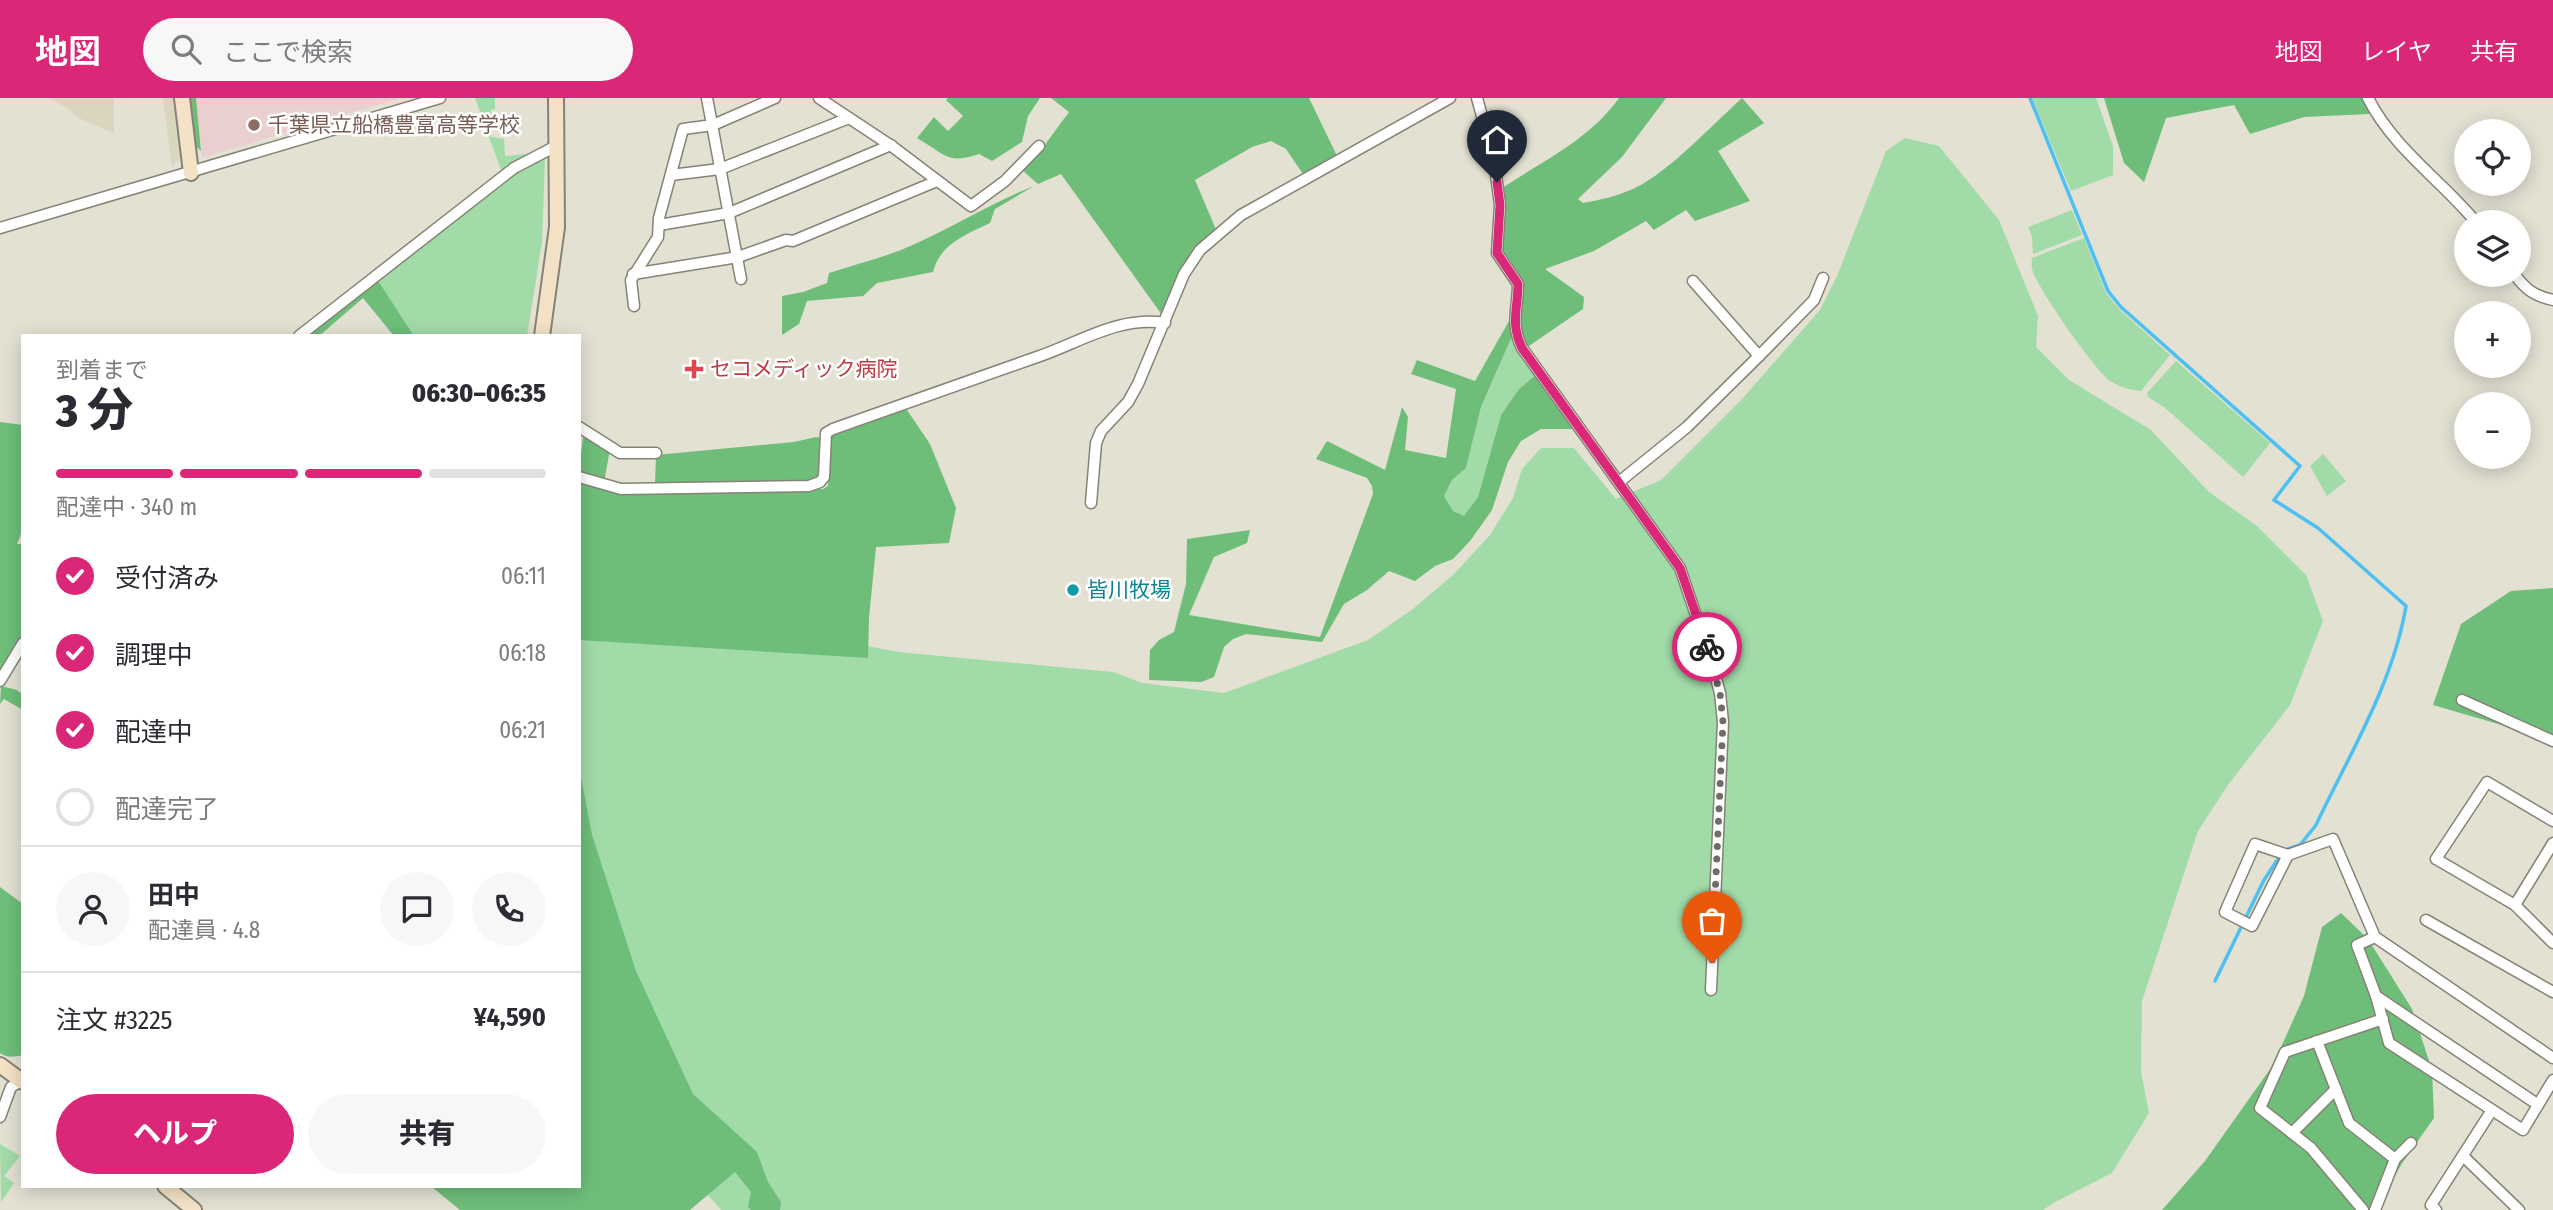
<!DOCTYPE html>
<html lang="ja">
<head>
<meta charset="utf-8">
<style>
	body { margin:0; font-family:"Fira Sans Condensed","Noto Sans JP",sans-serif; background:#f7f7f7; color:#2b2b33; height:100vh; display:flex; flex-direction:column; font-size:26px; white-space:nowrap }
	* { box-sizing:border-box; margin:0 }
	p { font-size:23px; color:#7c7c81 }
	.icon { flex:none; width:38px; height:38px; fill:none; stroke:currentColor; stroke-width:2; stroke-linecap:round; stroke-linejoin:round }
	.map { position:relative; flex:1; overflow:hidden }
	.sheet { position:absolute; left:21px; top:236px; width:560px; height:854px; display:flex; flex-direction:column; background:#fff; border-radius:0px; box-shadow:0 4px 18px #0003 }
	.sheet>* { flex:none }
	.buttons { position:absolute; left:2454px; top:21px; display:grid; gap:14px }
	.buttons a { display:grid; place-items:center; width:77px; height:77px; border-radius:50%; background:#fff; box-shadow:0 4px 18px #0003; font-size:35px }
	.pin { position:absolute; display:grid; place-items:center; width:60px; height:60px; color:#fff; margin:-72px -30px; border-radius:50% 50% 50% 0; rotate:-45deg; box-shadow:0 0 7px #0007 }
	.pin .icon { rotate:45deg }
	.courier { position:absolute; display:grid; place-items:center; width:70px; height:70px; margin:-35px; border:5px solid #db2777; border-radius:50%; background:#fff; color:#222; box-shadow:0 2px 9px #0007 }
	.overview em { font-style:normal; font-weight:800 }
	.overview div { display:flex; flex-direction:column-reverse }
	.overview { display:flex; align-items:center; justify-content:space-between; height:119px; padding:0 35px }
	h1 { font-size:46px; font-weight:800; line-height:52px }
	.bar { display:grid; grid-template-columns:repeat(4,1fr); gap:10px 7px; align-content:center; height:84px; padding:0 35px }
	.bar i { height:9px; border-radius:5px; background:#e1e1e2 }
	.bar .active { background:#db2777 }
	.bar p { grid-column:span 4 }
	.line { display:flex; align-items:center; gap:18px; padding:0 35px; border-top:2px solid #e1e1e2 }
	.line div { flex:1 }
	.round { display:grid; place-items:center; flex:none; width:74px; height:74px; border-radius:37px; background:#f7f7f7 }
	ol { padding:0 35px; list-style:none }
	li { display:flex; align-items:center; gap:21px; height:77px }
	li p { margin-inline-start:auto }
	li .icon { padding:7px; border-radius:50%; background:#db2777; color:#fff; stroke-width:4 }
	li:last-child { color:#7c7c81 }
	li i { width:38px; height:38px; border:4px solid #e1e1e2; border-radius:50% }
	.cta { display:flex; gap:14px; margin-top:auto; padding:14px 35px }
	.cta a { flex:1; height:80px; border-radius:42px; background:#db2777; color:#fff; font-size:28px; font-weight:800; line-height:80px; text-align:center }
	.cta a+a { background:#f7f7f7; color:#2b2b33 }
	header { display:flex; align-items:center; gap:42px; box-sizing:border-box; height:98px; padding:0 35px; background:#db2777; color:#fff }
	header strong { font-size:33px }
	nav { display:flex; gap:38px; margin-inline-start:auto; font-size:24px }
	.search { width:490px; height:63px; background:#f7f7f7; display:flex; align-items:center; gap:18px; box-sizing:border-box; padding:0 24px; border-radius:38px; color:#7c7c81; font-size:26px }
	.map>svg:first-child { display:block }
	.built { fill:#d9d5bf }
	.education { fill:#eacfd0 }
	.green { fill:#a1dba8 }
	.forest { fill:#6ebe7a }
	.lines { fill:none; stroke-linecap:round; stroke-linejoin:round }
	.stream { stroke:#4cc0f3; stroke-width:3.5 }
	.street-casing { stroke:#858375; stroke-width:13 }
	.secondary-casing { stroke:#858375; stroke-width:18 }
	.street { stroke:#fff; stroke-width:10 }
	.secondary { stroke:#f3e2c6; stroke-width:14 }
	.done { stroke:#6f6d65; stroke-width:7; stroke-dasharray:0 12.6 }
	.route { stroke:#db2777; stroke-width:9 }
	.education-dot { fill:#8d6e63; stroke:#fff; stroke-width:2.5 }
	.health-dot { fill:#e0444e; stroke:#fff; stroke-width:2.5 }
	.culture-dot { fill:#0f9aa8; stroke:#fff; stroke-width:2.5 }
	.labels { text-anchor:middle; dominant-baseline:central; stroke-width:5; stroke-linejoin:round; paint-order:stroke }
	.education-label { font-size:21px; fill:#785e54; stroke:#fff; text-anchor:start }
	.health-label { font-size:21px; fill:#be3a42; stroke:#fff; text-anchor:start }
	.culture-label { font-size:21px; fill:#0d838f; stroke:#fff; text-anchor:start }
</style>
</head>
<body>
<header>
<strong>地図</strong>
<div class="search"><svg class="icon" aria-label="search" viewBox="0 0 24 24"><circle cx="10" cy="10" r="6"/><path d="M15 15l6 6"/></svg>ここで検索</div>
<nav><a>地図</a><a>レイヤ</a><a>共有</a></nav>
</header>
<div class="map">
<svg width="2553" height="1112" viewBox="0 0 2553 1112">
	<rect width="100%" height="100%" fill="#e3e1d2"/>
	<g class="built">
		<polygon points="50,0 114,0 114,36 77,19 70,12"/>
		<polygon points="163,0 176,0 177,6 182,57 172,70"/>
	</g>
	<polygon class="education" points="196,0 400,0 202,60"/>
	<g class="green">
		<polygon points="475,0 495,0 495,11 491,12 491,39 504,41 505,58 526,56 501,72"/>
		<polygon points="2032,0 2096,0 2113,48 2113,77 2071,93"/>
		<polygon points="1905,40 1939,48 1999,122 2038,218 2036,249 2069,282 2151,332 2209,394 2257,428 2306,477 2323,523 2290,607 2228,687 2198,733 2142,903 2141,974 2149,1015 2112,1075 2053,1105 2043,1112 721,1112 648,1028 579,925 579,512 825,540 898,554 1113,574 1142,585 1224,595 1368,542 1413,511 1453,477 1490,437 1513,400 1522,371 1541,350 1574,350 1616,401 1661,382 1743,300 1820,212 1837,178 1886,53"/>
		<polygon points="545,59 542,144 527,238 414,238 377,181 516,75"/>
		<polygon points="2072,112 2082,137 2033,156 2032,139 2028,129"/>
		<path d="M2084,140L2106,195L2120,212L2170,257L2141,293C2129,292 2120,289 2110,283C2094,271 2037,190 2032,171C2031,167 2032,164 2032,160Z"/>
		<polygon points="1512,238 1519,254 1537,276 1519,291 1501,317 1478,399 1464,419 1453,413 1444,398 1452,382 1466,370 1481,309"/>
		<polygon points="2176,263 2270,345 2243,379 2164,309 2148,299 2147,295"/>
		<polygon points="2323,356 2346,383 2327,398 2310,368"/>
		<polygon points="0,1046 20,1058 4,1078 14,1085 1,1104"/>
	</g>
	<g class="forest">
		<polygon points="189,0 196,0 201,53 194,47"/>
		<path d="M948,0H1040L1028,18L1022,44L992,63L979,56C947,67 945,56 917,40L934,19L948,33L963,18L946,2Z"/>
		<polygon points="1051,0 1309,0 1338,60 1305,79 1286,51 1271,43 1252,49 1195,82 1217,134 1162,217 1061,76 1038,86 1022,72 1041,52 1069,14"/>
		<path d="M1619,0H1666L1622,59L1578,101L1583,105C1600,102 1618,98 1635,90C1670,73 1712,27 1742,0L1764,25L1718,53L1750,103L1695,123L1686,112L1654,132L1646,123L1594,153L1545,171L1584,199L1583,211L1526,250L1518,222L1521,182L1500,155L1502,90C1543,63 1590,41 1619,0Z"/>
		<polygon points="2104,0 2367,0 2369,16 2304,19 2250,36 2234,7 2166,20 2144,84 2124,65"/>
		<path d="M1034,88L995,111L990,125C965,137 940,146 933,174L877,185L863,198L807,203L799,226L782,237V198L803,194L827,185L829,175C853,167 878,161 901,152C947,133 988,106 1034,88Z"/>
		<polygon points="377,181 414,238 394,238 363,200 319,238 303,238"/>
		<polygon points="1509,223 1512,238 1481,309 1466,370 1452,382 1444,398 1453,413 1464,418 1478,399 1501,317 1519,291 1537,276 1575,331 1541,331 1521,343 1508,364 1492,412 1470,443 1453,461 1435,468 1415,483 1389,473 1367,492 1344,506 1322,544 1246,536 1233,541 1224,549 1214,579 1201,584 1149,582 1150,552 1159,542 1174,534 1186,486 1187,441 1250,432 1247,445 1214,459 1189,517 1320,539 1373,396 1372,388 1367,380 1316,361 1327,343 1385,372 1402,309 1408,319 1405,352 1446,360 1456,291 1411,276 1417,262 1475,283"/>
		<polygon points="905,309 930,346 956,410 949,445 876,449 869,520 868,560 579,542 579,382 604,392 622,394 823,391 828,388 829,336"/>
		<polygon points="0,324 23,327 23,431 17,446 23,446 23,540 0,576"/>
		<polygon points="585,338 610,351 604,385 579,375 583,340"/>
		<polygon points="816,339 822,340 823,371 819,380 810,384 655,386 656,357 794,344"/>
		<polygon points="2553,490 2553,642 2433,607 2461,526 2511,493"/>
		<polygon points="1,588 17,592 23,597 23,612 4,601 0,606"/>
		<polygon points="579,669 592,737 636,873 693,996 757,1054 768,1084 781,1104 780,1112 751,1112 748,1109 751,1094 735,1074 690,1112 460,1112 432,1089 579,1088"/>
		<path d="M0,789L23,806V957C14,959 7,960 0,955Z"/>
		<polygon points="2341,815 2368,841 2412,911 2432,972 2434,1020 2403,1064 2374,1112 2162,1112 2205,1063 2273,967 2304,898 2322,829"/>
	</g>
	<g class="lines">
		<g class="stream">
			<path d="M2030,0L2108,193L2121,209L2300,368L2274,402L2318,430L2406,508C2393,586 2349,657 2316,727L2300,747L2285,752"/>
			<polyline points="2215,883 2264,782 2280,758"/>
		</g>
		<g class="street-casing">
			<g id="street">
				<polyline points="707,0 741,181"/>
				<polyline points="819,0 893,49 971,108 1005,83 1039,48"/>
				<path d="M1477,0L1494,62L1500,107L1497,155L1518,186C1518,211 1510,225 1522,250L1680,470L1711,562L1720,595L1723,624L1711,892"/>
				<path d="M2368,0C2393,50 2441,82 2476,124"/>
				<polyline points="671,77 720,71 849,20"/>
				<polyline points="659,127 729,115 891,47"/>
				<polyline points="0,130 440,0"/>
				<polyline points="633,176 738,159 786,142 793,143 937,83"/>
				<path d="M2515,177C2526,192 2535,198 2553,202"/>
				<polyline points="1693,183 1759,258"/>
				<polyline points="634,208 631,182 658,139 659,120 683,31 713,27 775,0"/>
				<polyline points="299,238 514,70 558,47"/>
				<polyline points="579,329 620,355 656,355"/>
				<path d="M579,379L621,391L809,388L820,384L824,379L826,335L833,331C901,307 969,283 1037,259C1081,244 1118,218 1165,225"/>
				<polyline points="1619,384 1687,329 1759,258 1814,202 1823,180"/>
				<polyline points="1091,405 1096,345 1101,333 1128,304 1138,286 1184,176 1200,152 1241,117 1450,0"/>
				<polyline points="0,583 23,545"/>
				<polyline points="2462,602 2553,643"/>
				<polyline points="2553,723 2487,684 2436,761 2515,807 2553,845"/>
				<polyline points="2288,757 2255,746 2225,814 2252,828 2288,757 2333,741 2375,839"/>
				<polyline points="2515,807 2553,745"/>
				<polyline points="2426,822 2553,894"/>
				<polyline points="2376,898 2537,1006"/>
				<polyline points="2317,943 2349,1025 2395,1061"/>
				<polyline points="2553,960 2375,839 2357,847 2376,898 2389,945 2523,1032 2553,982"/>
				<polyline points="0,1019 11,989 21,983"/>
				<polyline points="2292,1035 2336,991"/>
				<polyline points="2463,1058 2519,1112"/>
				<polyline points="2363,1112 2311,1050 2260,1010 2285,954 2383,921"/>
				<polyline points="2375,1112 2395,1061 2411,1045"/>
				<polyline points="2436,1112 2431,1107 2492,1012"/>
			</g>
		</g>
		<g class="secondary-casing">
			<g id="secondary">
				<polyline points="182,0 191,75"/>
				<polyline points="542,238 557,129 556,0"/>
				<polyline points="0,967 23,984"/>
				<polyline points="165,1088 194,1112"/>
			</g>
		</g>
		<use href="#street" class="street"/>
		<use href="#secondary" class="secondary"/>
	</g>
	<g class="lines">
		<polyline class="done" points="1707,549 1720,595 1723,624 1712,865"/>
		<path class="route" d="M1497,84L1500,107L1497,155L1518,186C1518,211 1510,225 1522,250L1680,470L1707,549"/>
	</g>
	<circle class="education-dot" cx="254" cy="27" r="7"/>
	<path class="health-dot" d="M690.5 260.5h7v7h7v7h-7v7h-7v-7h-7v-7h7z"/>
	<circle class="culture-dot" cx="1073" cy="492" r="7"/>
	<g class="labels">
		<g class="education-label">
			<text x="268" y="27">千葉県立船橋豊富高等学校</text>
		</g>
		<g class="health-label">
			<text x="710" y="271">セコメディック病院</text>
		</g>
		<g class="culture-label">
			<text x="1087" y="492">皆川牧場</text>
		</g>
	</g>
</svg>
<div class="buttons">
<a><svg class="icon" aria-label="locate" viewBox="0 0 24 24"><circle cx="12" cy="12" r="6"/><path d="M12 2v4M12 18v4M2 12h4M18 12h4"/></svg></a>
<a><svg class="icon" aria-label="layers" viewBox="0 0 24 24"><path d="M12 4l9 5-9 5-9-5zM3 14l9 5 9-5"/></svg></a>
<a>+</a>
<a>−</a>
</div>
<div class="pin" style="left:1712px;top:865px;background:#ea580c"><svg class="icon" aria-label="bag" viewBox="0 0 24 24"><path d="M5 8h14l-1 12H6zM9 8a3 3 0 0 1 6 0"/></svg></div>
<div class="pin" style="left:1497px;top:84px;background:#1f2937"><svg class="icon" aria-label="home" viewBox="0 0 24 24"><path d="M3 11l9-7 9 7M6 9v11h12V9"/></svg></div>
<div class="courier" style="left:1707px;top:549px"><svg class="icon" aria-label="bike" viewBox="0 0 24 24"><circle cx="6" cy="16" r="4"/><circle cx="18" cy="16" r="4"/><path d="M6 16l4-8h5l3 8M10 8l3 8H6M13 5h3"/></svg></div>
<section class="sheet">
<div class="overview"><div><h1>3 分</h1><p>到着まで</p></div><em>06:30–06:35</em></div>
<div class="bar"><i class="active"></i><i class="active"></i><i class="active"></i><i></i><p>配達中 · 340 m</p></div>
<ol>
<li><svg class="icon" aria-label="check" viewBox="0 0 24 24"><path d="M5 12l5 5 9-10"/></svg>受付済み<p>06:11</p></li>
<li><svg class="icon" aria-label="check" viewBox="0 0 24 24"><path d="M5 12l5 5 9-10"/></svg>調理中<p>06:18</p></li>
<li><svg class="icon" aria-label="check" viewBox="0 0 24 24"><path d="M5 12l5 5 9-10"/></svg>配達中<p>06:21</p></li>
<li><i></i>配達完了</li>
</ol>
<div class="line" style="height:126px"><a class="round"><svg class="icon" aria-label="person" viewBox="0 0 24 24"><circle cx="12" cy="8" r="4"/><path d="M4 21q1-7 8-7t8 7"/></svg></a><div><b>田中</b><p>配達員 · 4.8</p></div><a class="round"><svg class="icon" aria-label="chat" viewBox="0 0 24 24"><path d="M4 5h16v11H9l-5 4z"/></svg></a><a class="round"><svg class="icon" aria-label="phone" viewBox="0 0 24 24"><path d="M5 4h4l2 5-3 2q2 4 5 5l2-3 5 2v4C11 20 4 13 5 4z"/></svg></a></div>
<div class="line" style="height:91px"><div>注文 #3225</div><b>¥4,590</b></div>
<div class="cta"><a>ヘルプ</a><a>共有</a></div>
</section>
</div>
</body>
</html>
